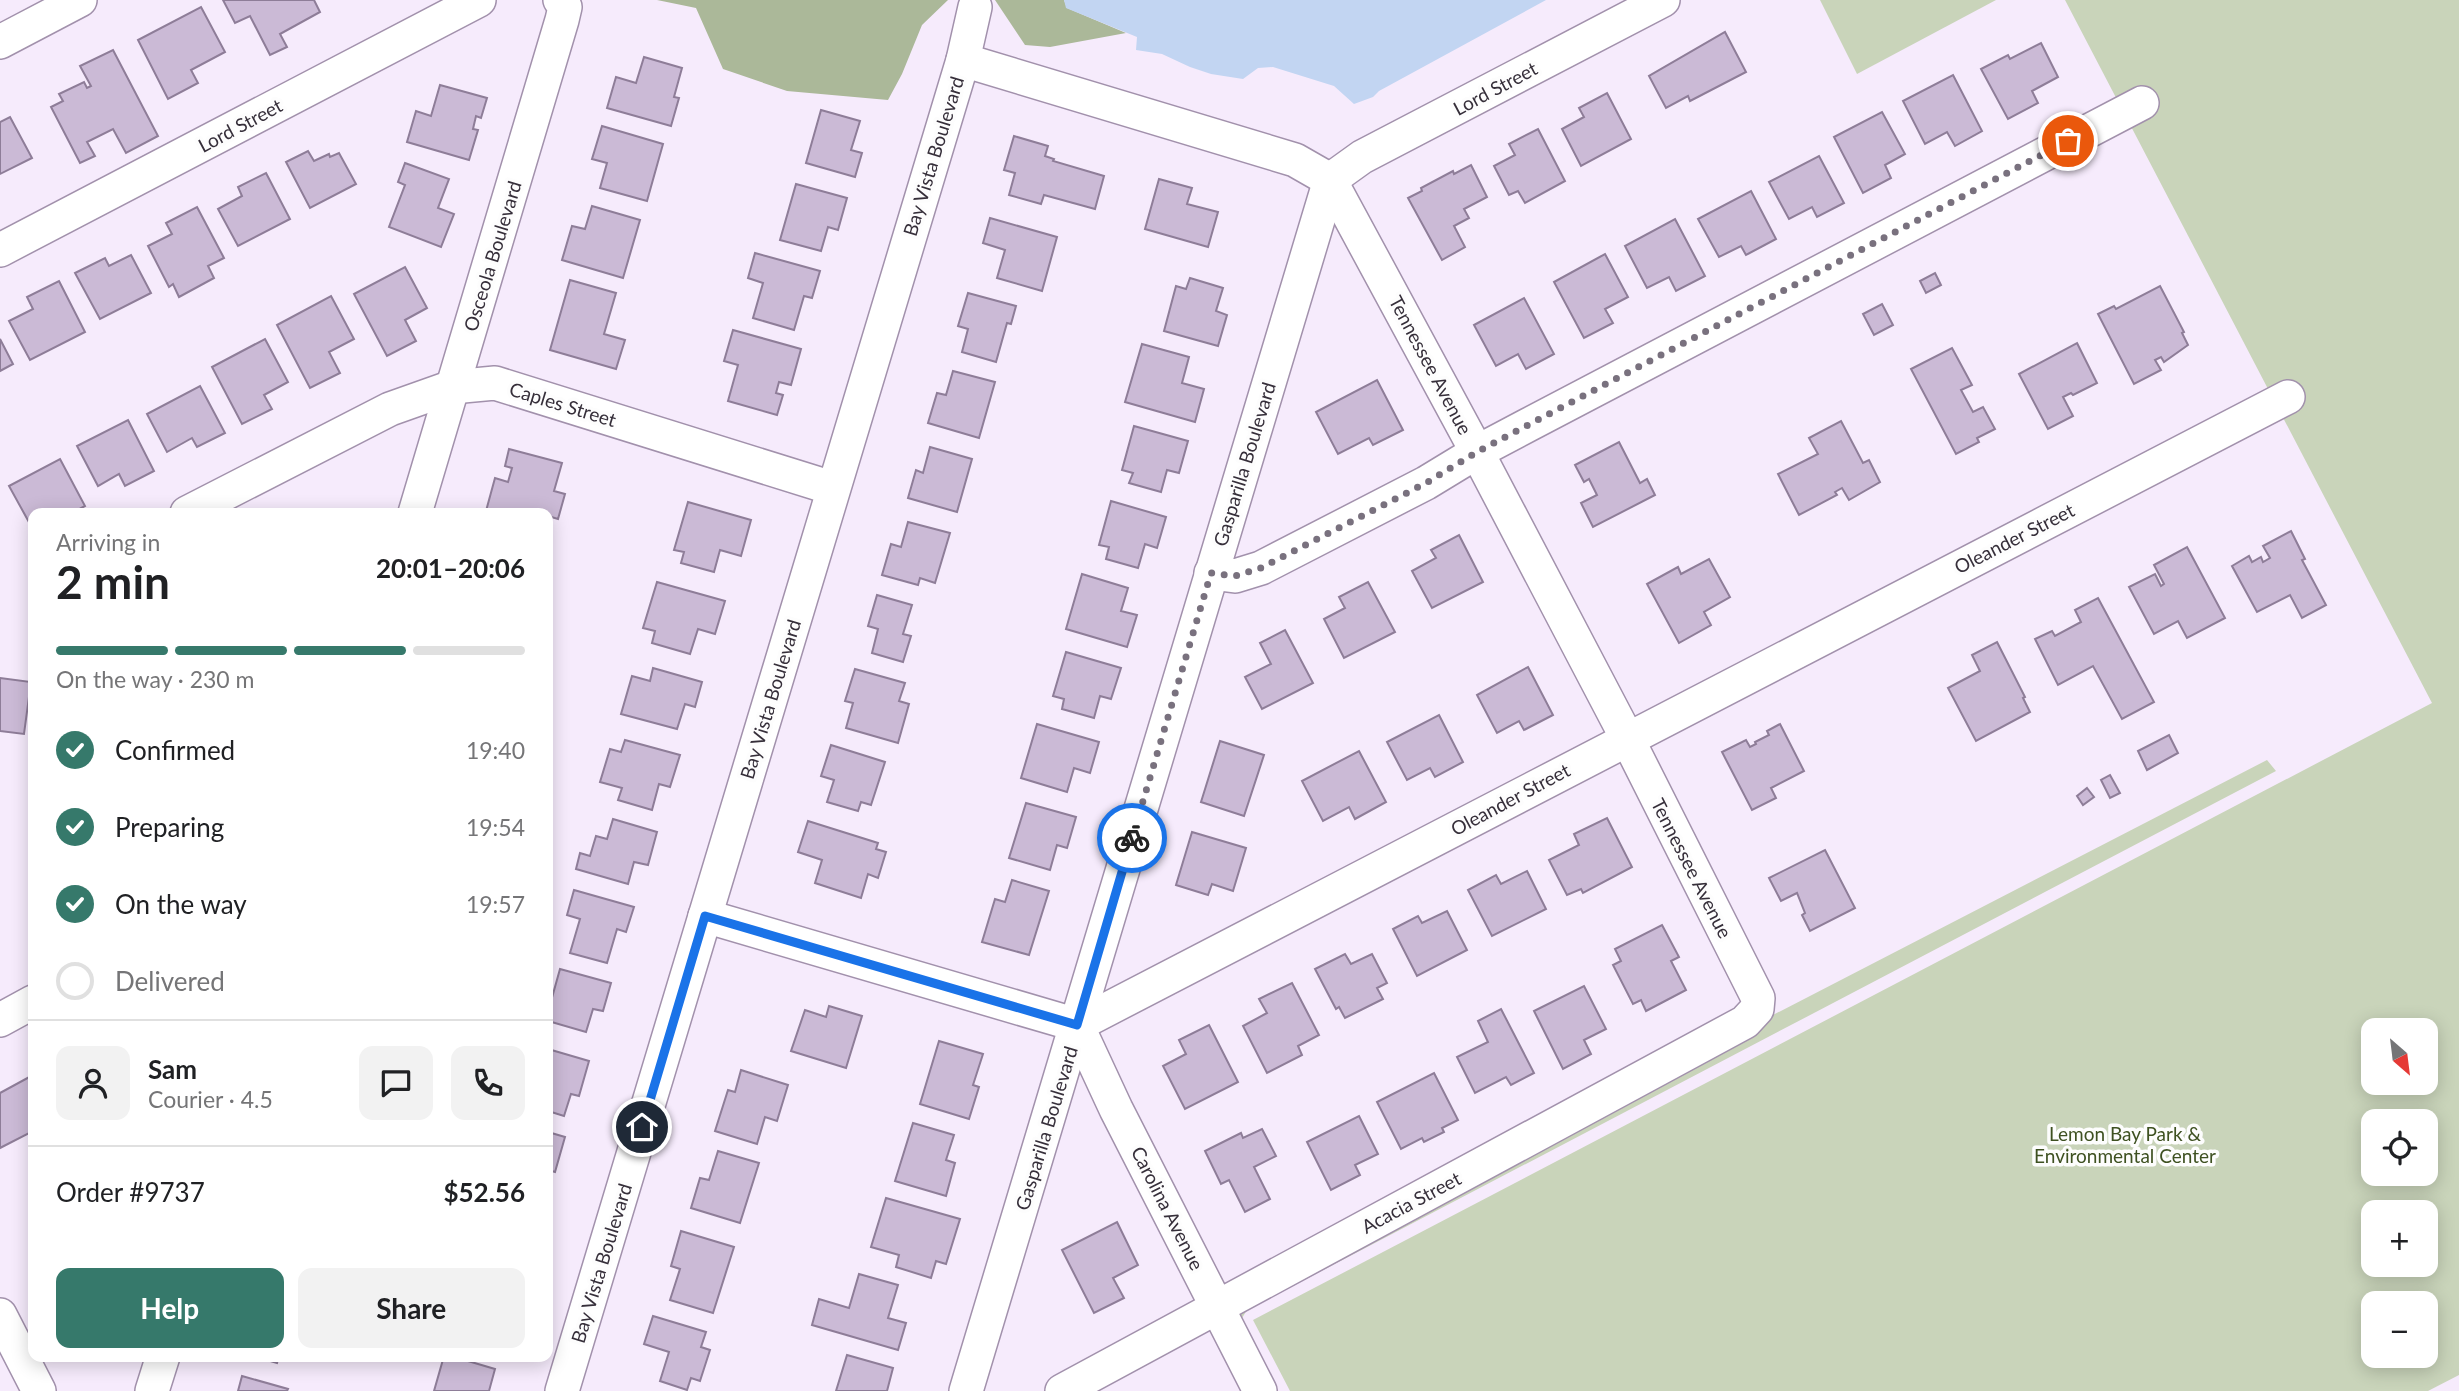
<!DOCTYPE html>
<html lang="en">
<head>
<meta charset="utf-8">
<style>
	body { margin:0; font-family:Lato,sans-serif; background:#f2f2f2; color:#202124; height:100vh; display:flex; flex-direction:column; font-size:26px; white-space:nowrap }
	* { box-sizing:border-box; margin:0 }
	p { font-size:23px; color:#757577 }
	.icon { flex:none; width:38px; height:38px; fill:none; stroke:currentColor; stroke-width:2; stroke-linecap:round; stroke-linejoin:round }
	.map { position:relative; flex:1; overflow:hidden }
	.panel { position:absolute; left:28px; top:508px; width:525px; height:854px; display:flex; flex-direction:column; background:#fff; border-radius:14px; box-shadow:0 4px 18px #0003 }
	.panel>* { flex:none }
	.needle { width:46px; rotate:152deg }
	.fabs { position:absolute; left:2361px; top:1018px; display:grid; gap:14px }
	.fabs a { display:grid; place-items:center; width:77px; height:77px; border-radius:14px; background:#fff; box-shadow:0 4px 18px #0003; font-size:35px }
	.pin { position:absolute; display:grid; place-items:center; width:60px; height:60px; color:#fff; margin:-30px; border:4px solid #fff; border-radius:50%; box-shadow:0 2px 7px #0007 }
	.courier { position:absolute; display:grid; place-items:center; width:70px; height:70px; margin:-35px; border:5px solid #1a73e8; border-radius:50%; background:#fff; color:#222; box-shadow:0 2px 9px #0007 }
	.headline em { font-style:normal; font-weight:700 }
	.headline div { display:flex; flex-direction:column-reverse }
	.headline { display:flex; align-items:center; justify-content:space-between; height:119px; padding:0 28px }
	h1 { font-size:46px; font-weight:700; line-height:52px }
	.bar { display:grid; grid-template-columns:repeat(4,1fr); gap:10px 7px; align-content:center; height:84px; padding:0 28px }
	.bar i { height:9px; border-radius:5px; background:#e0e0e0 }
	.bar .on { background:#36796b }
	.bar p { grid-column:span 4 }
	.line { display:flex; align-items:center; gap:18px; padding:0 28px; border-top:2px solid #e0e0e0 }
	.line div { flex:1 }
	.round { display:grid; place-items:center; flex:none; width:74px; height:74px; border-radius:14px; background:#f2f2f2 }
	ol { padding:0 28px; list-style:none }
	li { display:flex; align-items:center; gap:21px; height:77px }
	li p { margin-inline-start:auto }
	li .icon { padding:7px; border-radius:50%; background:#36796b; color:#fff; stroke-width:4 }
	li:last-child { color:#757577 }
	li i { width:38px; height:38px; border:4px solid #e0e0e0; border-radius:50% }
	.button { display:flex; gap:14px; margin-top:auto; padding:14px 28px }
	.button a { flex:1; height:80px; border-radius:14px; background:#36796b; color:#fff; font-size:28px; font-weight:700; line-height:80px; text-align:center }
	.button a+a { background:#f2f2f2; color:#202124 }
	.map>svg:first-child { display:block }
	.green { fill:#c9d4ba; fill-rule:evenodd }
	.forest { fill:#abb899 }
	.water { fill:#c2d5f2 }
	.building { fill:#cbbad6; stroke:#8e7d98; stroke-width:2 }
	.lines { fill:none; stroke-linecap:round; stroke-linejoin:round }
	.minor-casing { stroke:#a291ac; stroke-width:36 }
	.minor { stroke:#fff; stroke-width:33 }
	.done { stroke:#79717e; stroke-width:7; stroke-dasharray:0 12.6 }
	.route { stroke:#1a73e8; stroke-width:9 }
	.labels { text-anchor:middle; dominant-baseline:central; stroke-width:7; stroke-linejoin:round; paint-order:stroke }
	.street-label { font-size:19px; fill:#362f3a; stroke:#fdfdfd }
	.park-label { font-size:19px; fill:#3e5121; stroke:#fdfdfd }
</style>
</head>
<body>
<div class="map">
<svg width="2459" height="1391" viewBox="0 0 2459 1391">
	<rect width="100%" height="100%" fill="#f6ebfc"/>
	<g class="green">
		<polygon points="1820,0 1996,0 1857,74"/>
		<path d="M2065,0H2459V1375L2428,1391H1290L1253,1320L2432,703ZM2373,1031H2426V1083H2373ZM2373,1122H2426V1174H2373ZM2373,1213H2426V1265H2373ZM2373,1304H2426V1356H2373Z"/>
		<polygon points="2267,760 2276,771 1247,1310 1242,1318 1244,1325 1278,1391 1252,1391 1211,1312 1771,1016"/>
	</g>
	<g class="forest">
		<polygon points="657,0 948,0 922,25 902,74 888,100 787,91 723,69 696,8"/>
		<polygon points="995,0 1064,0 1067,8 1126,33 1050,47 1025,45"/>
	</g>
	<polygon class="water" points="1064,0 1546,0 1379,91 1373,97 1354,104 1334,86 1273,67 1258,68 1243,79 1211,74 1190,67 1162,54 1136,50 1137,37 1066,8"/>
	<g class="building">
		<polygon points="223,0 314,0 320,12 280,34 287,47 270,55 250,16 235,23"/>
		<polygon points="201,7 225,52 191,70 198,83 168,99 138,40"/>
		<polygon points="1725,32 1746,72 1690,101 1688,96 1666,108 1649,76"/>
		<polygon points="2041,43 2058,77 2032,91 2038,103 2008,119 1981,69 2008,55 2010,59"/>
		<polygon points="113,50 158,136 126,153 113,129 87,142 95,156 80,163 51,107 63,101 59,94 84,82 87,88 91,86 80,66"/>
		<polygon points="644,57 682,68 674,97 679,98 671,126 607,108 616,77 636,83"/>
		<polygon points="1953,75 1982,131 1955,146 1947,132 1925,144 1903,101"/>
		<polygon points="440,85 487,98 481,118 476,116 473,129 478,130 469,160 407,142 416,111 431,116"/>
		<polygon points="1607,93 1631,139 1581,166 1562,129 1584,117 1579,108"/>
		<polygon points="821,110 860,121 851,150 862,153 855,177 806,163"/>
		<polygon points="1882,112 1905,154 1885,165 1891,178 1863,193 1834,137"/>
		<polygon points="10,117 32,158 0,174 0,122"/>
		<polygon points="602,126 663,144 647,201 600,188 607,163 592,159"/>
		<polygon points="1538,129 1565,181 1525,203 1518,191 1509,195 1494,166 1515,155 1509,144"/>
		<polygon points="1014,136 1048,146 1045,156 1054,159 1053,161 1104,176 1095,209 1044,195 1041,204 1009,195 1015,173 1004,170"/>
		<polygon points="308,151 314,161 329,154 330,157 339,153 356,184 310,208 286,162"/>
		<polygon points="1819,156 1844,203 1817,217 1812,207 1789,219 1769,182"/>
		<polygon points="405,163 449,179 438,208 454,214 441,247 389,227 405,185 398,182"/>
		<polygon points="1471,165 1487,197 1464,209 1469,218 1454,226 1465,247 1442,260 1408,198 1422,191 1421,188 1453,171 1454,174"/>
		<polygon points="266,173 290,219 238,246 218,209 242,196 238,187"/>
		<polygon points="1159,179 1192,188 1187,204 1218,212 1208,247 1145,229"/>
		<polygon points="796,184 847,198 838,230 828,227 821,251 780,240"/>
		<polygon points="1751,191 1776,239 1746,255 1741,246 1719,257 1698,219"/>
		<polygon points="592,206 640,220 623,278 562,260 572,226 585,229"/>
		<polygon points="197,207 224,258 208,266 214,278 179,297 173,284 169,287 148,246 172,234 166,223"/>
		<polygon points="990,218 1057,237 1042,291 997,278 1005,250 983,243"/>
		<polygon points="1675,219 1705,276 1676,291 1669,277 1647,288 1625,246"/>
		<polygon points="755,253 820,271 812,298 804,296 794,330 753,318 763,283 748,278"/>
		<polygon points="1605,254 1628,297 1605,309 1613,323 1584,338 1554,282"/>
		<polygon points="131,255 151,293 100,319 75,273 105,258 109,266"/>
		<polygon points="405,267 427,308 405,320 416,341 387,356 354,294"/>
		<polygon points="1935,273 1941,285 1926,293 1920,281"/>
		<polygon points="1190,278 1223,288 1216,311 1227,315 1218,346 1164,331 1176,286 1186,289"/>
		<polygon points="570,280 616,293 604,334 625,340 616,369 550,350"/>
		<polygon points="59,281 85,332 30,360 9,321 33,309 27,297"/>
		<polygon points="2160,286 2184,332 2182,333 2188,345 2164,362 2161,357 2155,360 2161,370 2134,384 2098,314 2114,306 2116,309"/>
		<polygon points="968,293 1016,306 1011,324 1007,323 996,362 962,352 968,329 958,326"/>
		<polygon points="331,296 354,339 329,352 340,373 310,388 277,325"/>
		<polygon points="1524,298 1554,354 1526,369 1518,354 1496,366 1474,325"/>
		<polygon points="1882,304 1893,325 1874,335 1863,314"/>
		<polygon points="733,330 801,349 791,385 779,382 776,393 783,395 777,415 728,401 738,365 724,361"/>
		<polygon points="0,339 13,364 0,371"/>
		<polygon points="265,339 288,382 264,395 272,409 242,424 212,367"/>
		<polygon points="2077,343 2097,383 2073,395 2071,393 2063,397 2073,416 2048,429 2019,374"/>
		<polygon points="1142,344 1189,357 1182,383 1204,389 1195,422 1125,402"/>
		<polygon points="1952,348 1972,385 1961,390 1973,412 1983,407 1995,429 1977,438 1979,442 1956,454 1911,369"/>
		<polygon points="953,371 995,382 979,438 928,423 937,393 946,395"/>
		<polygon points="1377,380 1403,430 1373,445 1369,438 1338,454 1316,412"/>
		<polygon points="200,386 225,433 197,447 192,438 167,452 147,414"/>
		<polygon points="128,420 154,471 125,486 119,474 98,486 77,446"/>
		<polygon points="1841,421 1863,463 1869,460 1880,482 1849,500 1842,488 1835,492 1837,495 1799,515 1778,474 1818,454 1809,438"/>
		<polygon points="1134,426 1188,441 1179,473 1167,470 1161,492 1129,483 1133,473 1122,470"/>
		<polygon points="1619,442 1640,483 1647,479 1655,495 1593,527 1581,503 1597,495 1589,479 1584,482 1575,465"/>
		<polygon points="930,447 972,459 957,512 908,498 916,470 923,473"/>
		<polygon points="509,449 562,463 554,491 565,494 558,519 548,516 548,513 486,511 495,478 508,482 512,468 505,466"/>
		<polygon points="60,459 85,506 72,513 33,513 33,522 30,524 9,486"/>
		<polygon points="1111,501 1166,517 1157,548 1145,544 1138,568 1106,559 1109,547 1099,545"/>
		<polygon points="688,502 751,520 741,556 720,550 714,572 681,563 684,552 674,550"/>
		<polygon points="908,522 950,533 935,583 920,578 918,585 882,575 891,544 901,547"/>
		<polygon points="2291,531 2305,559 2302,560 2326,605 2302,618 2290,595 2257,612 2232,566 2249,556 2252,562 2261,557 2263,562 2270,558 2263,546"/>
		<polygon points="1459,535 1483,582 1432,608 1412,571 1436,558 1431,550"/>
		<polygon points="2187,547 2225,618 2187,638 2178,621 2154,634 2129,587 2155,574 2161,586 2164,584 2154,565"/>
		<polygon points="1709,559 1730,597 1704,612 1711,625 1679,643 1647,584 1678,567 1681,574"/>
		<polygon points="1082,574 1128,588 1121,611 1137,615 1127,647 1066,629"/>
		<polygon points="657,582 725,601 715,634 698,629 690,654 652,643 655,631 643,628"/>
		<polygon points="1368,582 1395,632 1344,658 1324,619 1345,608 1339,597"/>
		<polygon points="877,595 912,605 903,634 911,636 903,662 872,653 878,629 868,626"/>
		<polygon points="2098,598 2154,702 2122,719 2093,666 2058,685 2035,639 2052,631 2055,636 2081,622 2075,610"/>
		<polygon points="1285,630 1313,683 1262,709 1245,677 1271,664 1260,643"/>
		<polygon points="1997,642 2025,697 2023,698 2030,712 1976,741 1948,688 1980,671 1972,655"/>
		<polygon points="1066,652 1121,668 1111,699 1100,696 1094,718 1062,709 1064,699 1053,696"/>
		<polygon points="1528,667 1553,715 1524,730 1519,721 1497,733 1477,695"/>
		<polygon points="653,668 702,682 695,707 685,704 677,729 621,714 632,676 650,681"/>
		<polygon points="855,669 905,683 899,701 909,704 898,743 846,728 853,703 845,701"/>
		<polygon points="0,678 31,682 24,734 0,731"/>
		<polygon points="1439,715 1463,762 1435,777 1430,768 1407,780 1387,742"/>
		<polygon points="1037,724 1099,742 1090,773 1074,768 1067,792 1021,778"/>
		<polygon points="1780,724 1804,771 1771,788 1776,798 1752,810 1722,752 1746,740 1750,747 1756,744 1755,742 1769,735 1767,731"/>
		<polygon points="2169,735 2178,753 2147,770 2138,751"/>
		<polygon points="625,740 680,755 670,787 659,784 652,810 618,800 622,788 600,782 610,749 621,752"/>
		<polygon points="1220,741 1264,755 1244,816 1201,802"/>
		<polygon points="831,745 885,762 871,805 861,802 858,811 827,802 834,780 821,776"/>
		<polygon points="1359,751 1386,802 1355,819 1349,807 1323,821 1302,781"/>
		<polygon points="2110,775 2120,793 2110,798 2101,780"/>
		<polygon points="2087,788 2094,797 2083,805 2077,796"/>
		<polygon points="1026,803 1076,817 1067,848 1057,845 1050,870 1009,858"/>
		<polygon points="1607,818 1632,867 1583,893 1581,889 1567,895 1549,860 1579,845 1574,834"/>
		<polygon points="613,819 657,832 648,865 634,862 628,884 576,869 580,853 590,856 596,836 607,839"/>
		<polygon points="808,821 878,843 876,849 886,852 878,878 868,874 861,898 815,883 822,860 798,852"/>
		<polygon points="1192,832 1246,848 1233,891 1212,884 1208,895 1176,885"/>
		<polygon points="1825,850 1855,908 1810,931 1802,915 1805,913 1797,893 1781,901 1769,878"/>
		<polygon points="1527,871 1546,909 1492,936 1468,890 1496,875 1501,884"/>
		<polygon points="1012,880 1049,891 1029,955 982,942 995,899 1005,902"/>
		<polygon points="574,890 634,907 626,932 617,929 607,963 570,953 580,919 567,915"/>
		<polygon points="1447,911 1467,950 1417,976 1393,929 1418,916 1422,923"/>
		<polygon points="1662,925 1679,957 1671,961 1686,990 1646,1011 1641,1000 1633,1004 1613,965 1621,961 1615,949"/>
		<polygon points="1345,954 1351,964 1372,954 1387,983 1377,988 1383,999 1345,1018 1339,1007 1336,1009 1315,969"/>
		<polygon points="560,969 611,983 603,1011 593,1009 586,1032 548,1021 548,1012"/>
		<polygon points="1292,983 1319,1035 1298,1046 1302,1055 1267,1073 1243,1026 1267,1013 1259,999"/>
		<polygon points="1584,986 1606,1029 1584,1040 1591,1054 1563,1069 1534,1011"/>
		<polygon points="829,1006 862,1016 846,1068 791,1051 805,1010 826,1017"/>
		<polygon points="1501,1009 1534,1073 1511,1085 1506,1077 1475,1093 1457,1057 1488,1042 1478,1021"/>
		<polygon points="1209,1025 1238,1082 1185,1109 1163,1066 1186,1054 1179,1040"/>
		<polygon points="939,1041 983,1054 973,1085 979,1087 969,1119 920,1104"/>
		<polygon points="548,1049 589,1061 579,1096 571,1094 564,1116 548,1111"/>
		<polygon points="741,1070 788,1085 777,1121 765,1117 757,1144 715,1131 728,1090 735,1092"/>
		<polygon points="1434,1073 1458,1120 1442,1128 1444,1132 1424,1142 1422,1138 1401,1149 1377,1102"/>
		<polygon points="33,1075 33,1136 31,1132 0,1148 0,1093"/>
		<polygon points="1359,1116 1378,1154 1355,1165 1360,1175 1331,1190 1307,1142"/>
		<polygon points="913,1123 954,1135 946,1160 955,1163 946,1196 895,1181"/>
		<polygon points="1262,1129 1276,1156 1254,1167 1270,1199 1245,1212 1229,1180 1221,1184 1205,1151 1241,1133 1243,1138"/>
		<polygon points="548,1132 565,1137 555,1172 548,1170"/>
		<polygon points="718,1151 759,1163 740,1223 691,1208 700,1178 709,1180"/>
		<polygon points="886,1198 960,1219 946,1264 936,1261 931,1278 896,1267 899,1255 871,1247"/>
		<polygon points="1117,1222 1138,1265 1113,1278 1124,1298 1094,1313 1062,1250"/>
		<polygon points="681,1231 734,1247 713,1313 670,1300 680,1269 671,1266"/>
		<polygon points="859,1274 898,1285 888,1318 906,1323 898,1350 812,1325 819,1299 849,1308"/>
		<polygon points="653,1316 706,1332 701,1347 710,1350 700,1381 691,1378 687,1390 660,1381 669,1352 644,1344"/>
		<polygon points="847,1355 893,1368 887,1391 836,1391"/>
		<polygon points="253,1356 279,1356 277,1363"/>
		<polygon points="444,1356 451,1356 495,1369 489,1391 434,1391"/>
		<polygon points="242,1376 288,1389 287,1391 238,1391"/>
	</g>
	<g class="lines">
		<g class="minor-casing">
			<g id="minor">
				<polyline points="0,42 80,0"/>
				<polyline points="963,60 1295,160 1330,180 1477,452 1627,738 1758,998 1757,1009 1745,1022 1062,1391"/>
				<polyline points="0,250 479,0"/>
				<polyline points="187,513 390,409 452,387 495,383 832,488"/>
				<polyline points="415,513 562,20 565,7 560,0"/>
				<polyline points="1211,573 1235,576 1261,568 1426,483 1477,452 1528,425 2142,103"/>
				<polyline points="705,916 1077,1025 2288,397"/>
				<polyline points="0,1020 33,1002"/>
				<polyline points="1077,1025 1116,1109 1260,1391"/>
				<polyline points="0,1315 39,1391"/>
				<polyline points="152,1391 163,1356"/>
				<polyline points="562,1391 963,60 975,7"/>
				<polyline points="966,1391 1330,180 1362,157 1663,0"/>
			</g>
		</g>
		<use href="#minor" class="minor"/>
	</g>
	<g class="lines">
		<polyline class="done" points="1132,838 1211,573 1235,576 1261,568 1426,483 1477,452 1528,425 2068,141"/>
		<polyline class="route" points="642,1127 705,916 1077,1025 1132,838"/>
	</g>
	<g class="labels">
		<g class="street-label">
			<text transform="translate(1495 88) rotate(-28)">Lord Street</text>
			<text transform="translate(240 125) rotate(-28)">Lord Street</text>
			<text transform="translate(933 156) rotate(-73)">Bay Vista Boulevard</text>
			<text transform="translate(492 256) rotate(-73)">Osceola Boulevard</text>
			<text transform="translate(1431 365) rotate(62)">Tennessee Avenue</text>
			<text transform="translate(563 404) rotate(17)">Caples Street</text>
			<text transform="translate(1244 464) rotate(-73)">Gasparilla Boulevard</text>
			<text transform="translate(2014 538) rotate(-27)">Oleander Street</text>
			<text transform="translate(770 699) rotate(-73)">Bay Vista Boulevard</text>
			<text transform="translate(1510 799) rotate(-28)">Oleander Street</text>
			<text transform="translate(1692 868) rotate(63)">Tennessee Avenue</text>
			<text transform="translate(1046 1128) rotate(-73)">Gasparilla Boulevard</text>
			<text transform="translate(1411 1202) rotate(-28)">Acacia Street</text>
			<text transform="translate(1168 1208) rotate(63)">Carolina Avenue</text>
			<text transform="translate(601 1263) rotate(-73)">Bay Vista Boulevard</text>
		</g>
		<g class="park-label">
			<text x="2125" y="1133">Lemon Bay Park &amp;<tspan x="2125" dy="22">Environmental Center</tspan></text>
		</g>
	</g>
</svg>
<div class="fabs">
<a><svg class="needle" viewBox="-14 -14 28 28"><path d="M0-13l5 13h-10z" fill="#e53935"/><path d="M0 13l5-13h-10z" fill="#757577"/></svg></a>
<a><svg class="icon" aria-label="locate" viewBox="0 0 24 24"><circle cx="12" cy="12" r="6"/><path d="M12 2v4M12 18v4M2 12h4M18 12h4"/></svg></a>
<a>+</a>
<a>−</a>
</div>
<div class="pin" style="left:2068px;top:141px;background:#ea580c"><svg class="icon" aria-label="bag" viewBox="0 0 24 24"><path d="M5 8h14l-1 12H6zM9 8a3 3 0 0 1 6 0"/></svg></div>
<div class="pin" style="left:642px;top:1127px;background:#1f2937"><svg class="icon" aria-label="home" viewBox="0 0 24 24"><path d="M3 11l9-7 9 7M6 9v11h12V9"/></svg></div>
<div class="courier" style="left:1132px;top:838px"><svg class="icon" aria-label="bike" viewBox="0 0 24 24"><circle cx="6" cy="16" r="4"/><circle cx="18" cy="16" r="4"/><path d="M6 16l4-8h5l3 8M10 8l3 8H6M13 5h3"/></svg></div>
<section class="panel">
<div class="headline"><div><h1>2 min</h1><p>Arriving in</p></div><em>20:01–20:06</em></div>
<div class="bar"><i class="on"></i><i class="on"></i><i class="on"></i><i></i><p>On the way · 230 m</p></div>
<ol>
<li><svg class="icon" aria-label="check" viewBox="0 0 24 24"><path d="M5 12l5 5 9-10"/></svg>Confirmed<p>19:40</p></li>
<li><svg class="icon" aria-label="check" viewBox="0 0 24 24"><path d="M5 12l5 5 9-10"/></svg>Preparing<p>19:54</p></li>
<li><svg class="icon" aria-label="check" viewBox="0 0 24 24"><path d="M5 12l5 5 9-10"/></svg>On the way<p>19:57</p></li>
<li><i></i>Delivered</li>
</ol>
<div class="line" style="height:126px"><a class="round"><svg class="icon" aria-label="person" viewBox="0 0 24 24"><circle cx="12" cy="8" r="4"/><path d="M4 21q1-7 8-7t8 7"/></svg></a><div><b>Sam</b><p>Courier · 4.5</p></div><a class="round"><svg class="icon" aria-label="chat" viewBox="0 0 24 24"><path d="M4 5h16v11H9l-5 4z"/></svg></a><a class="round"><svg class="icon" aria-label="phone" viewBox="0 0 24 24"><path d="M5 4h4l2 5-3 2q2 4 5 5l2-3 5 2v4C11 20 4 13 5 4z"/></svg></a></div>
<div class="line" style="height:91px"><div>Order #9737</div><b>$52.56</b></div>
<div class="button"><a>Help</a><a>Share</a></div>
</section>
</div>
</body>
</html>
